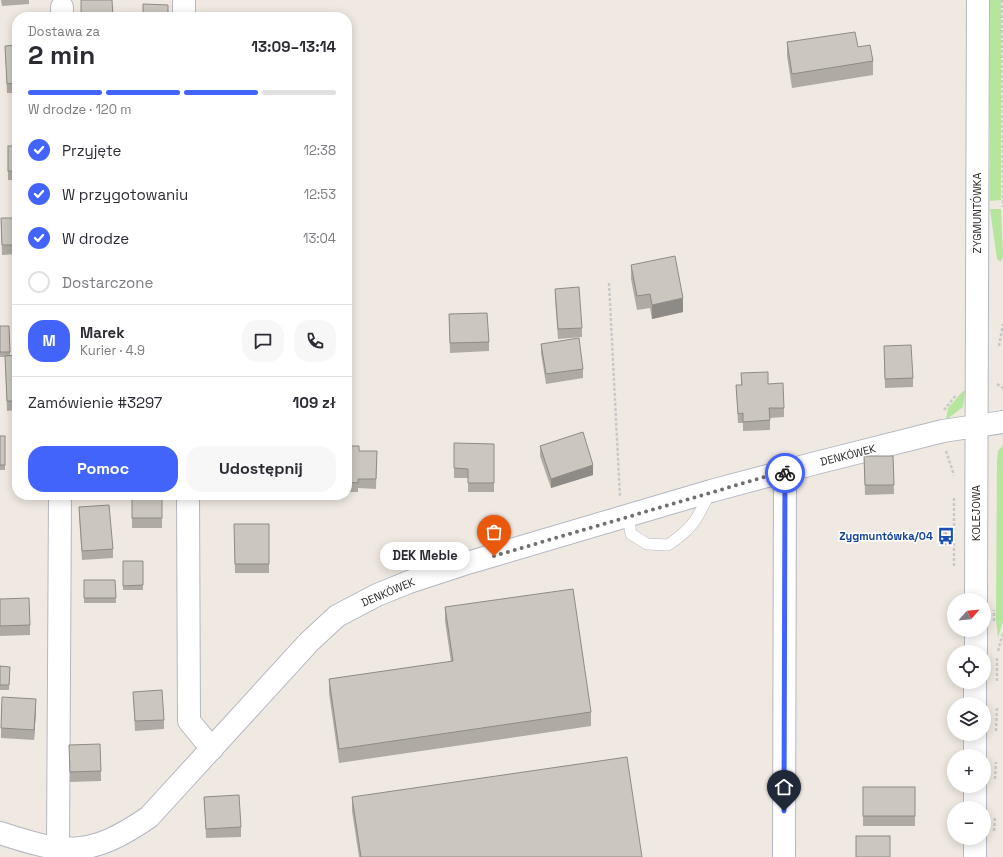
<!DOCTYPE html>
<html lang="pl">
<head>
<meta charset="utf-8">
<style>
	body { margin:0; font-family:"Space Grotesk",sans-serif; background:#f7f7f7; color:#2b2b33; height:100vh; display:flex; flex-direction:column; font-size:15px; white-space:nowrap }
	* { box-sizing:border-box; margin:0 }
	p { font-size:13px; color:#7c7c81 }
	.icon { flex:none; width:22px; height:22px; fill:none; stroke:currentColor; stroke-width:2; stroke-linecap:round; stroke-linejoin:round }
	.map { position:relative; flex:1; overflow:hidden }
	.drawer { position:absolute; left:12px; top:12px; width:340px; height:488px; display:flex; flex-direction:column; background:#fff; border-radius:16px; box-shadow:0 2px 10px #0003 }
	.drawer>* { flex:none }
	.needle { width:26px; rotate:63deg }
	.buttons { position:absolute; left:947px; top:593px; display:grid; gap:8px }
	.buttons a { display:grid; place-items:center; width:44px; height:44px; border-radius:50%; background:#fff; box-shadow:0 2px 10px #0003; font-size:20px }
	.pin { position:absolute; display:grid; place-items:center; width:34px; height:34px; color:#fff; margin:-41px -17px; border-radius:50% 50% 50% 0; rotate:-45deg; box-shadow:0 0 4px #0007 }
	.pin .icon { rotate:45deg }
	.courier { position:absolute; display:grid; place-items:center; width:40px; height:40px; margin:-20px; border:3px solid #4264fb; border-radius:50%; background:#fff; color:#222; box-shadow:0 1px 5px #0007 }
	.bubble { position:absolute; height:28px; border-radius:14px; background:#fff; box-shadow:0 2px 10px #0003; font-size:13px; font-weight:800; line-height:28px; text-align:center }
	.summary em { font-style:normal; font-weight:800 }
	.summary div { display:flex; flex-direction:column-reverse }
	.summary { display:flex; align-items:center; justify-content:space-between; height:68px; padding:0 16px }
	h1 { font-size:26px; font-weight:800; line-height:30px }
	.bar { display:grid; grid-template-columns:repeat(4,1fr); gap:6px 4px; align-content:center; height:48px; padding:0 16px }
	.bar i { height:5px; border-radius:3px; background:#e1e1e2 }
	.bar .active { background:#4264fb }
	.bar p { grid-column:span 4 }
	.line { display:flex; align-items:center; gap:10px; padding:0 16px; border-top:1px solid #e1e1e2 }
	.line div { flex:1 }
	.round { display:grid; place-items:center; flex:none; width:42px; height:42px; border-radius:16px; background:#f7f7f7 }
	ol { padding:0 16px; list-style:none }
	li { display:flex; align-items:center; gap:12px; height:44px }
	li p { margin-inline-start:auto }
	li .icon { padding:4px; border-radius:50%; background:#4264fb; color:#fff; stroke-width:4 }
	li:last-child { color:#7c7c81 }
	li i { width:22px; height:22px; border:2px solid #e1e1e2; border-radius:50% }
	.primary-button { display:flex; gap:8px; margin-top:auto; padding:8px 16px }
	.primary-button a { flex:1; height:46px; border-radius:16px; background:#4264fb; color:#fff; font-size:16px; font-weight:800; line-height:46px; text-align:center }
	.primary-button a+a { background:#f7f7f7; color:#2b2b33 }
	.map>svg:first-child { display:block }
	.green { fill:#b6e59e }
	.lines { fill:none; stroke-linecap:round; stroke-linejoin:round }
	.service-casing { stroke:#b4b7c1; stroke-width:12 }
	.minor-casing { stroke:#b4b7c1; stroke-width:24 }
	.tertiary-casing { stroke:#b4b7c1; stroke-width:24 }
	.path { stroke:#c9c9c9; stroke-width:2.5; stroke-dasharray:3 2; stroke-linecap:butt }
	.service { stroke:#fff; stroke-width:11 }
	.minor { stroke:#fff; stroke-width:22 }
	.tertiary { stroke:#fff; stroke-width:22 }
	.wall { fill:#afaba4 }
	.shaded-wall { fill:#8e8b86 }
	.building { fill:#cbc7bf; stroke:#8e8b86 }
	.done { stroke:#726f6d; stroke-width:4; stroke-dasharray:0 7.2 }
	.route { stroke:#4264fb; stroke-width:5 }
	.labels { text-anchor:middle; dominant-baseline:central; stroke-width:3; stroke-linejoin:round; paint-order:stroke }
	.street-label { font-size:11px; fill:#2e2e2e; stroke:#fff }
	.transit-label { font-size:11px; font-weight:bold; fill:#164399; stroke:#fff; text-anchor:end }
</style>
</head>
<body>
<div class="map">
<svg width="1003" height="857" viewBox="0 0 1003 857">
	<rect width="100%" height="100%" fill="#efe9e1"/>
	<g class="green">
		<polygon points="990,0 1001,0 1001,200 990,201"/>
		<polygon points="990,209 1001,209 1003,256 1001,262 997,259"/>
		<polygon points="963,391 965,391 963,407 946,420 948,408"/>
		<polygon points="1003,445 1003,621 998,638 996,621 997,461 998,451"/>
	</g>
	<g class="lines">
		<g class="service-casing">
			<path id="service" d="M628,516L631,534L647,544L668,545C693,528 697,520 710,492"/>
		</g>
		<g class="minor-casing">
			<g id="minor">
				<polyline points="184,0 184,17"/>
				<polyline points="62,17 62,7"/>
				<polyline points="188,495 189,721 212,749"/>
				<path d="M0,833C66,855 91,857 149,817L309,642L337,616L377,595L409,582L464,564L711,491L816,463L943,431L1003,422"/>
				<polyline points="58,848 60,495"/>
				<polyline points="784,857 785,471"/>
			</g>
		</g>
		<g class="tertiary-casing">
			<g id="tertiary">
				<polyline points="976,600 978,0"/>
				<polyline points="976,652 976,630"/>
				<polyline points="975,704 975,682"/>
				<polyline points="975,756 975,734"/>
				<polyline points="975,808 975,786"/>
				<polyline points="975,857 975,838"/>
			</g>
		</g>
		<g class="path">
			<polyline points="1002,0 1003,207"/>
			<polyline points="609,283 620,497"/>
			<polyline points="999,346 1003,324"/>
			<polyline points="997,384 1003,388"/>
			<polyline points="944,410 956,395"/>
			<polyline points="946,451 954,475"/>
			<polyline points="954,498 954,568"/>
			<polyline points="994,621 994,610"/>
			<polyline points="998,651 1003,633"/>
			<polyline points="997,681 997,656"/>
			<polyline points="996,731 997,708"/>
			<polyline points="995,779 996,762"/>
			<polyline points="994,831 995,816"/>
		</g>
		<use href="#service" class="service"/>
		<use href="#minor" class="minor"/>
		<use href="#tertiary" class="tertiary"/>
	</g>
	<g class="wall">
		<polygon points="1,0 29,0 29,4 2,6"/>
		<polygon points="787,42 858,47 873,61 873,75 792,88 787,56"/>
		<polygon points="17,45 17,93 7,93 5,46"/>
		<rect x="8" y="146" width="9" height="34"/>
		<polygon points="1,218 17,218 17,254 2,255"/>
		<polygon points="631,265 683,312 652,319 650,308 637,310 631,279"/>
		<polygon points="555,289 582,328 582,337 558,339 555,298"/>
		<polygon points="449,314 489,342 489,351 450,353"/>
		<polygon points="0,326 9,326 10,355 17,355 17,410 7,411 5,357 0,357"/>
		<polygon points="541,344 583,369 583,378 546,384 541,353"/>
		<polygon points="884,346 913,378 913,387 885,388"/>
		<polygon points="741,373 768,384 784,408 784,417 770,418 770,430 743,431 743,423 738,423 736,385 741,385"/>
		<rect x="0" y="436" width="5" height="34"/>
		<polygon points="494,444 494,492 468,492 468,478 454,478 454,468"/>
		<polygon points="347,446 359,451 377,451 376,489 358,488 358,492 347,492"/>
		<polygon points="540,446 593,475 551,488 540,456"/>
		<polygon points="864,456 893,456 894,494 865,495"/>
		<rect x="132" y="495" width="30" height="33"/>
		<rect x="309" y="495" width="34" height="4"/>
		<polygon points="79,507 113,549 113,558 82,560 79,516"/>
		<polygon points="234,524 269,524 269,573 235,573"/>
		<polygon points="941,528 946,528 946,545 942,545"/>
		<rect x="123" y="561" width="20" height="29"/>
		<polygon points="84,580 115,580 116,603 84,603"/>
		<polygon points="0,599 30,625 30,635 0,636"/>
		<polygon points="445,607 591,712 591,726 339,763 329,693 329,679 451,662 445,621"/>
		<polygon points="0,666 10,667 9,690 0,690"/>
		<polygon points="133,692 164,720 164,729 135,731"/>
		<polygon points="36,709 34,740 1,738 1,728"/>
		<polygon points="69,745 101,771 101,781 70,782"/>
		<rect x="863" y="787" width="52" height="39"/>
		<polygon points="204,797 241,827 241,837 206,838"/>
		<polygon points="352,797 642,857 359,857 352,811"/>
	</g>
	<g class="shaded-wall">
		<polygon points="683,298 683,312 652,319 652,305"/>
		<polygon points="593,465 593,475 551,488 551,479"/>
		<polygon points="36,699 36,709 34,740 34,730"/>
	</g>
	<g class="building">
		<polygon points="81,0 112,0 113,17 81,17"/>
		<polygon points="143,4 168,5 168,17 143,17"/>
		<polygon points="855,32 858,47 870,45 873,61 792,74 787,42"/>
		<polygon points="17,45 17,83 7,84 5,46"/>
		<rect x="8" y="146" width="9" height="25"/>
		<polygon points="1,218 17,218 17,245 2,245"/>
		<polygon points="675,256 683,298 652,305 650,294 637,296 631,265"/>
		<polygon points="579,287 582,328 558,329 555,289"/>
		<polygon points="487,313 489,342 450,343 449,314"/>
		<polygon points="0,326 9,326 10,352 0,352"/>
		<polygon points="579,338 583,369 546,374 541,344"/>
		<polygon points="911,345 913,378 885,379 884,346"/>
		<polygon points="17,355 17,401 7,401 5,356"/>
		<polygon points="768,372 768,384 783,383 784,408 769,408 770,420 743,422 743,413 738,414 736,385 742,385 741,373"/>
		<polygon points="583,432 593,465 551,479 540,446"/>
		<rect x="0" y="436" width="5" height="29"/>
		<polygon points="454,443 494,444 494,483 468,483 468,469 454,468"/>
		<polygon points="347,446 359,446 359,451 377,451 376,479 358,479 358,483 347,482"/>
		<polygon points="864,456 893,456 894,485 865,485"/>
		<rect x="132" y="495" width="30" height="23"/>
		<polygon points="109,505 113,549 82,551 79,507"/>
		<polygon points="234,524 269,524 269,564 235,564"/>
		<polygon points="941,528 946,528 946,540 942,540"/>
		<polygon points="123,561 143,561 143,585 123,586"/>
		<polygon points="84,580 115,580 116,598 84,598"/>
		<polygon points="573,589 591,712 339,749 329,679 453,661 445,607"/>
		<polygon points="29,598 30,625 0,626 0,599"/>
		<polygon points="0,666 10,667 9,685 0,685"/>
		<polygon points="162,690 164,720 135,721 133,692"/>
		<polygon points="2,697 36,699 34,730 1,728"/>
		<polygon points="100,744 101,771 70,772 69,745"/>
		<polygon points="627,757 642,857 361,857 352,797"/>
		<rect x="863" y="787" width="52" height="29"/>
		<polygon points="239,795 241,827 206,829 204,797"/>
		<rect x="856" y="836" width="34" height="21"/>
	</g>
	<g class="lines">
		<polyline class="done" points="494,556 785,471 785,473"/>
		<polyline class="route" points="784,811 785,473"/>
	</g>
	<defs>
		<g id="bus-bare" transform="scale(1.38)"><path d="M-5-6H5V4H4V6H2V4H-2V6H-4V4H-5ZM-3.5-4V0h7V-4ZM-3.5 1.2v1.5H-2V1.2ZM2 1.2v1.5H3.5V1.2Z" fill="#1a4fb4" stroke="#fff" stroke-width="2.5" paint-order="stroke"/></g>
	</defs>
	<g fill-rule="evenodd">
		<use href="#bus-bare" x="946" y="536"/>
	</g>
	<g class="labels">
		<g class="street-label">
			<text transform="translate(977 213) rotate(-90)">ZYGMUNTÓWKA</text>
			<text transform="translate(848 455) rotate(-14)">DENKÓWEK</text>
			<text transform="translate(976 513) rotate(-90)">KOLEJOWA</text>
			<text transform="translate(388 592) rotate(-23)">DENKÓWEK</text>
		</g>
		<g class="transit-label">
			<text x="933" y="536">Zygmuntówka/04</text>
		</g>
	</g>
</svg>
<div class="buttons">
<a><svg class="needle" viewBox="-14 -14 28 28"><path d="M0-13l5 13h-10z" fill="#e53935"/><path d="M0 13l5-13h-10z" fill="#7c7c81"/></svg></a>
<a><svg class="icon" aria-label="locate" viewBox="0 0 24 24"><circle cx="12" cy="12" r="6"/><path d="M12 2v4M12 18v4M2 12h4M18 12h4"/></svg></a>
<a><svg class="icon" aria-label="layers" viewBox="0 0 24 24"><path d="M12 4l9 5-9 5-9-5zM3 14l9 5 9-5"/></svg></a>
<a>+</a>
<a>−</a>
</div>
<div class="pin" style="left:494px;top:556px;background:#ea580c"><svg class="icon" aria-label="bag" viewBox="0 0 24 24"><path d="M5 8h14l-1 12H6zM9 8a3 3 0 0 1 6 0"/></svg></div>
<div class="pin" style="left:784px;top:811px;background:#1f2937"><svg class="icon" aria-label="home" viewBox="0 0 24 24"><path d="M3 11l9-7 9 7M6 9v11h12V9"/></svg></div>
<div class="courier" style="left:785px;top:473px"><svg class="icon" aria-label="bike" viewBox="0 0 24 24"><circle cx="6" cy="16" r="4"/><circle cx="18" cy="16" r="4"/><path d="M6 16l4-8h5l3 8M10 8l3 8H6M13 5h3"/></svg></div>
<div class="bubble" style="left:380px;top:542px;width:90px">DEK Meble</div>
<section class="drawer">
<div class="summary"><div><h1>2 min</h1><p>Dostawa za</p></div><em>13:09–13:14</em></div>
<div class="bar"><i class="active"></i><i class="active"></i><i class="active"></i><i></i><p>W drodze · 120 m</p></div>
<ol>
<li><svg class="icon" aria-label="check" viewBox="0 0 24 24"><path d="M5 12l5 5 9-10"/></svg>Przyjęte<p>12:38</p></li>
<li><svg class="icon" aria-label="check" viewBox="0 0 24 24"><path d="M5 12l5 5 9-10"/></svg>W przygotowaniu<p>12:53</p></li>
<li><svg class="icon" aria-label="check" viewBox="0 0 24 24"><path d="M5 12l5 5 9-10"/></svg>W drodze<p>13:04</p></li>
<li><i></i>Dostarczone</li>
</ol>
<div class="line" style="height:72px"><b class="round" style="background:#4264fb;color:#fff">M</b><div><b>Marek</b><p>Kurier · 4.9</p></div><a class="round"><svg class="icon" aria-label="chat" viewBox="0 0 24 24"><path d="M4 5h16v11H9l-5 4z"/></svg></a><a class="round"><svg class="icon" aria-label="phone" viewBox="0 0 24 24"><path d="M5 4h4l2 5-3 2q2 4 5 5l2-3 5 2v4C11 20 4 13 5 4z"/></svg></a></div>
<div class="line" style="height:52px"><div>Zamówienie #3297</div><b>109 zł</b></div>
<div class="primary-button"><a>Pomoc</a><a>Udostępnij</a></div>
</section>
</div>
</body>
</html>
